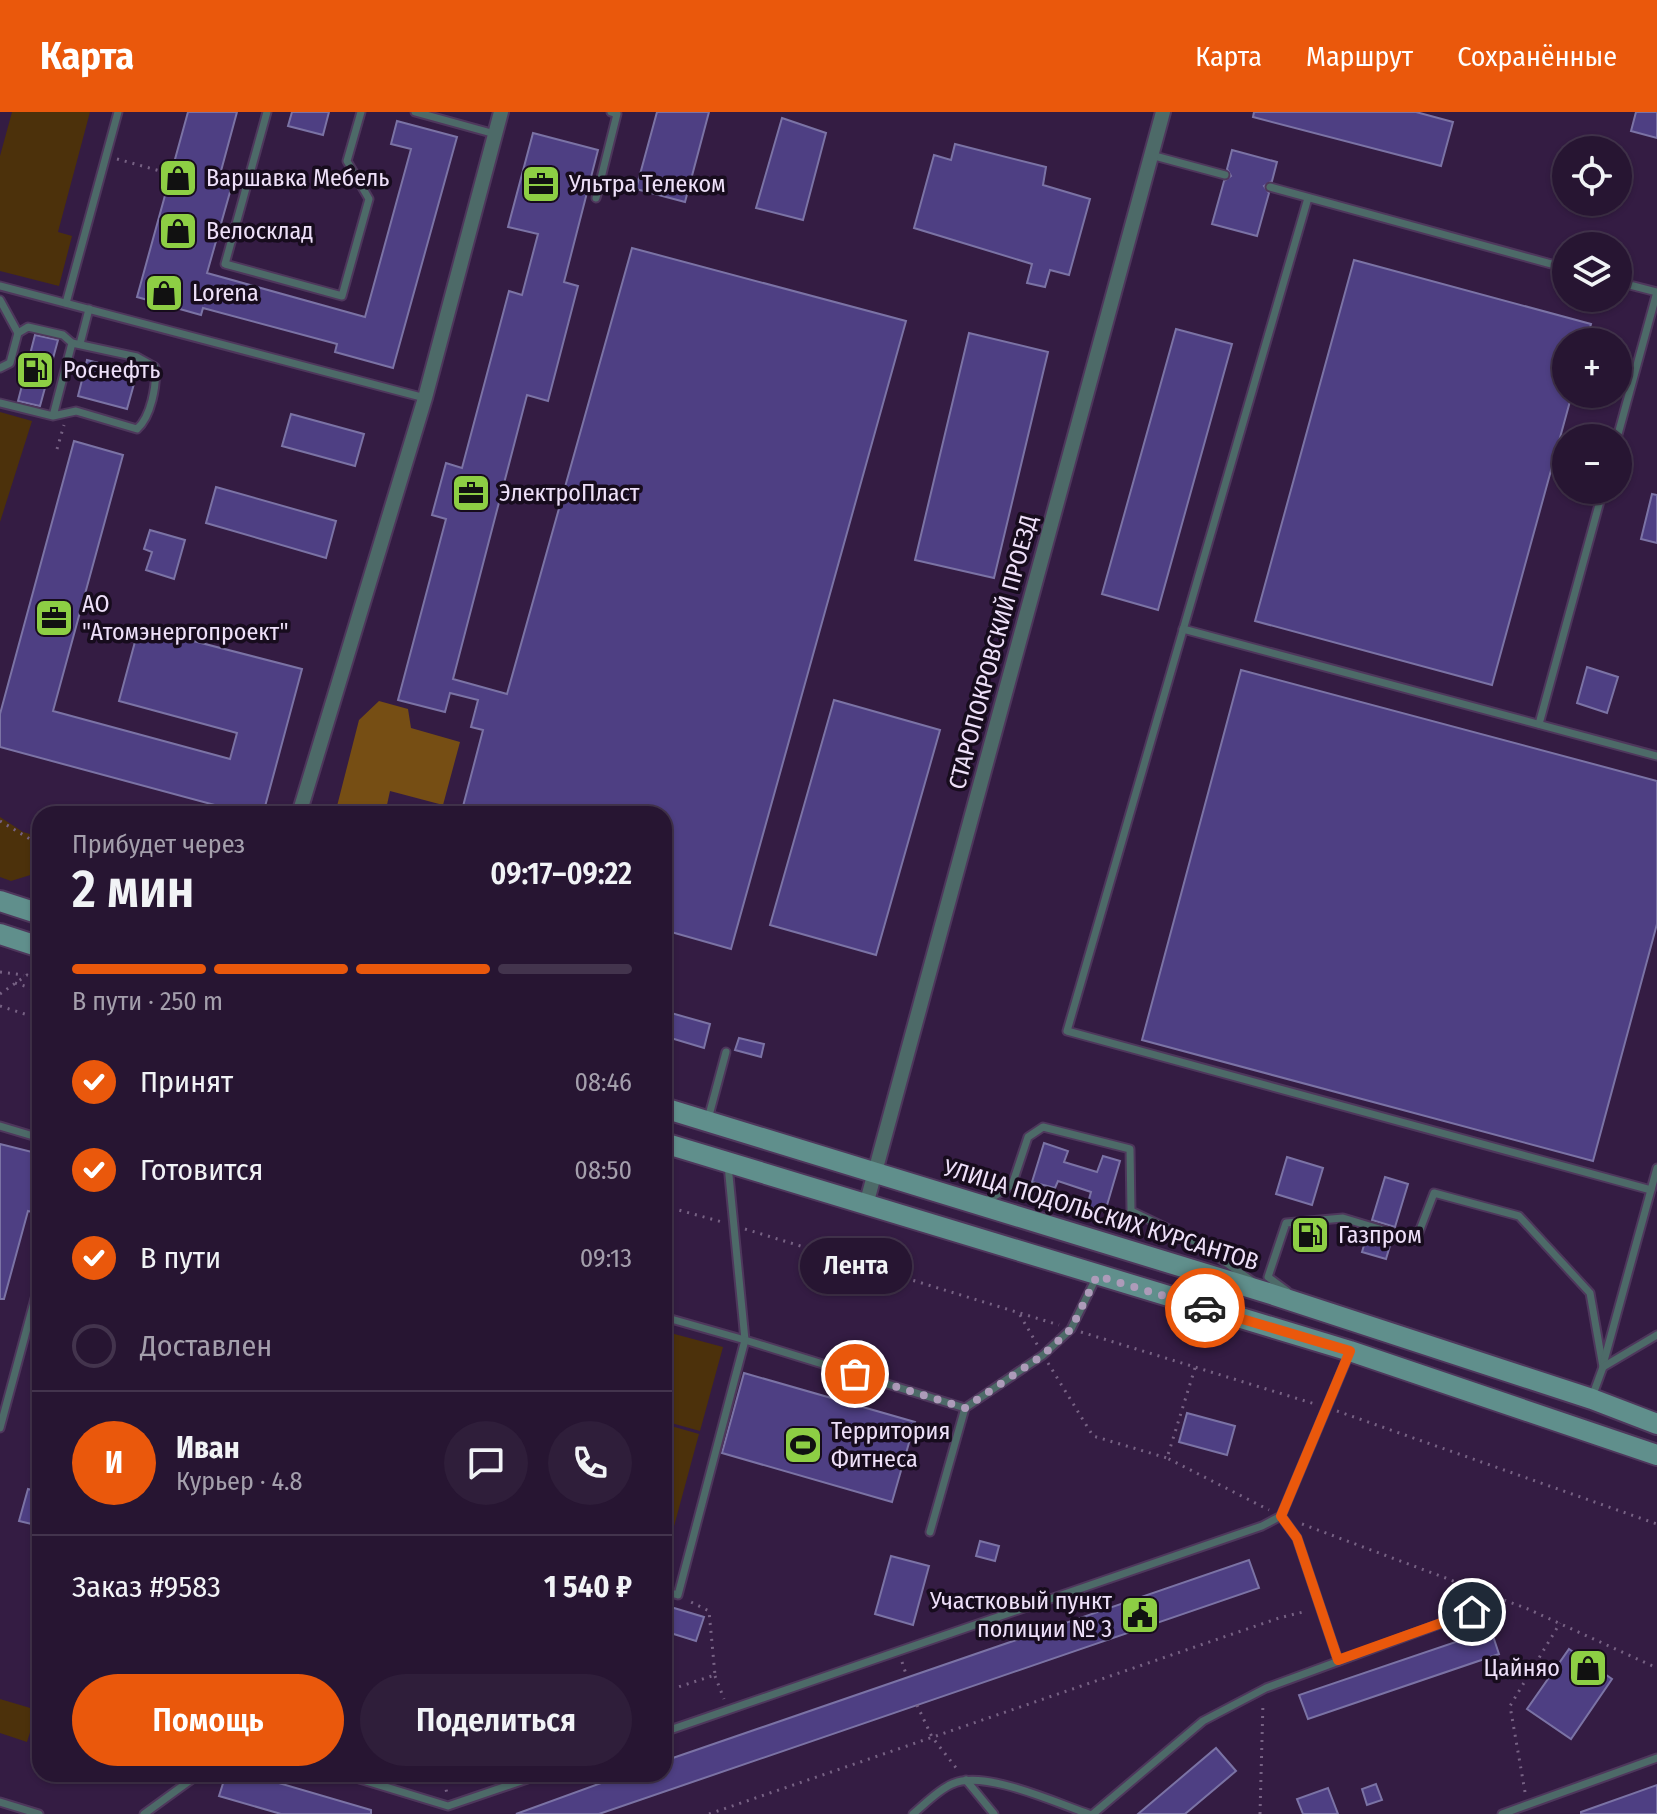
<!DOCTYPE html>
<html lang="ru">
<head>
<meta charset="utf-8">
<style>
	body { margin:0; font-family:"Fira Sans Condensed",sans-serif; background:#2f1e3a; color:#f1f3f6; height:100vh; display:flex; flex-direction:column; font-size:30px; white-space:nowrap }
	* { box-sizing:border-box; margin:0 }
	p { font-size:26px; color:#a49fac }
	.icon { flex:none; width:44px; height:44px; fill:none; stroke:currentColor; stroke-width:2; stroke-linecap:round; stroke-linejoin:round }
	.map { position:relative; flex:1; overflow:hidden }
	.side { position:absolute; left:32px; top:694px; width:640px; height:976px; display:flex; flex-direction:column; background:#271532; border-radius:24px; box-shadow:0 2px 6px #0004,0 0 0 2px #43344d }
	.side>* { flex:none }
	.fabs { position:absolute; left:1552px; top:24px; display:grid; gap:16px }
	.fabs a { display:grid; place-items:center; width:80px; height:80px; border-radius:50%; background:#271532; box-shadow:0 2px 6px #0004,0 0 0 2px #43344d; font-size:40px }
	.pin { position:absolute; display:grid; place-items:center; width:68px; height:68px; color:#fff; margin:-34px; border:4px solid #fff; border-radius:50%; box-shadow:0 2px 8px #0007 }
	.courier { position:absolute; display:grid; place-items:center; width:80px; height:80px; margin:-40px; border:6px solid #ea580c; border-radius:50%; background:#fff; color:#222; box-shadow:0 2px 10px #0007 }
	.bubble { position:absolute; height:56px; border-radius:28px; background:#271532; box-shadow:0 2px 6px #0004,0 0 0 2px #43344d; font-size:26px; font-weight:600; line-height:56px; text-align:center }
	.summary em { font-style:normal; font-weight:600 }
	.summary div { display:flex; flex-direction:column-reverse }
	.summary { display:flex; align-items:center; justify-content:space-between; height:136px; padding:0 40px }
	h1 { font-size:52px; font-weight:600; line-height:60px }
	.bar { display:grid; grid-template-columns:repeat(4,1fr); gap:12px 8px; align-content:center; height:96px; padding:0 40px }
	.bar i { height:10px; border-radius:6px; background:#43344d }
	.bar .current { background:#ea580c }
	.bar p { grid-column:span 4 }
	.line { display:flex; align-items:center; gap:20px; padding:0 40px; border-top:2px solid #43344d }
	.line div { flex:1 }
	.round { display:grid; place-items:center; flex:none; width:84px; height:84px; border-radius:42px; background:#2f1e3a }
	ol { padding:0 40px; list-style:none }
	li { display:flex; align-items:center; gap:24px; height:88px }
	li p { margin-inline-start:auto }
	li .icon { padding:8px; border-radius:50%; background:#ea580c; color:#fff; stroke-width:4 }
	li:last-child { color:#a49fac }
	li i { width:44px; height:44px; border:4px solid #43344d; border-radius:50% }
	.button { display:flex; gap:16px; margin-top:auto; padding:16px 40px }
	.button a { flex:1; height:92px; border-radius:48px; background:#ea580c; color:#fff; font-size:32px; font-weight:600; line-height:92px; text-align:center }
	.button a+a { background:#2f1e3a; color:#f1f3f6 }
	header { display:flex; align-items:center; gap:48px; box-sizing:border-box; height:112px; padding:0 40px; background:#ea580c; color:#fff }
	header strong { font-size:38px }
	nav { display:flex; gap:44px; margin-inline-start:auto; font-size:28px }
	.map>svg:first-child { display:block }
	.green { fill:#4c310b }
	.forest { fill:#764e14 }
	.building { fill:#4e3f83; stroke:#7b73a5; stroke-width:2 }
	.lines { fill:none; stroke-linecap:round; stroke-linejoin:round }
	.service-casing { stroke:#4e375c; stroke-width:11 }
	.minor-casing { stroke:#4e375c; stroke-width:18 }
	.secondary-casing { stroke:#4e375c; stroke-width:24 }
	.path { stroke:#776284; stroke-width:3; stroke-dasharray:2 6; stroke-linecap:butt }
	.service { stroke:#4d6a68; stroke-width:7 }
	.minor { stroke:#4d6a68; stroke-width:14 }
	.secondary { stroke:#608f8c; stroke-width:20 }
	.done { stroke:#ad9bb9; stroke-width:8; stroke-dasharray:0 14.4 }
	.route { stroke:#ea580c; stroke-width:10 }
	.labels { text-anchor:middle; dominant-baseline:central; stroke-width:7; stroke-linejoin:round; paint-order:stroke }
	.poi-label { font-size:24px; fill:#eee0f9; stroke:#170c1d; text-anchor:start }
	.street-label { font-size:24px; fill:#eee0f9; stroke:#170c1d }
</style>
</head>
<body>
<header>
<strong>Карта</strong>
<nav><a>Карта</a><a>Маршрут</a><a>Сохранённые</a></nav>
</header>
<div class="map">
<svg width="1657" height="1702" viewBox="0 0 1657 1702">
	<rect width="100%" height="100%" fill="#341c43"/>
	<g class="green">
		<polygon points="12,0 90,0 58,120 72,124 59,174 0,159 0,44"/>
		<polygon points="0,300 32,309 0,410"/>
		<polygon points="0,705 23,720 40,725 40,760 11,769 0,765"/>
		<polygon points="667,1220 723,1235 700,1319 664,1309"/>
		<polygon points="664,1312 699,1322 673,1418 664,1415"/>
		<polygon points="0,1587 37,1598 27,1630 0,1621"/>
	</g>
	<polygon class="forest" points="379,589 408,597 411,616 460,630 443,693 390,679 385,702 335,702 359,608"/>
	<g class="building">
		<polygon points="188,0 237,0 218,70 232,73 207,161 365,205 411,37 391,32 397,9 457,25 393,256 335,240 337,232 203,196 201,203 137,185"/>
		<polygon points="292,0 329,0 323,23 288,14"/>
		<polygon points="657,0 709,0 685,90 636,77"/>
		<polygon points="1254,0 1416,0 1453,10 1441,54 1253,5"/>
		<polygon points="1636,0 1657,0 1657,26 1631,19"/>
		<polygon points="782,6 826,21 803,108 756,96"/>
		<polygon points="533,21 598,38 564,170 578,174 548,289 527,283 453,567 507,582 632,136 906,209 731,837 664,818 664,702 461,702 483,618 471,615 478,588 450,581 445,600 398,588 446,407 432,403 446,351 462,356 509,179 522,183 538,122 508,115"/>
		<polygon points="955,32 1046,55 1043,73 1090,87 1069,163 1050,158 1045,175 1027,171 1032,152 914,116 934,43 951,48"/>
		<polygon points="1232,38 1277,50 1272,69 1264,74 1269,81 1257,124 1212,112 1224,69 1231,64 1227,57"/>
		<polygon points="1354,148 1591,212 1586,230 1566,230 1566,282 1572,282 1492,573 1255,509"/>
		<polygon points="1176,217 1232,232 1158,498 1102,482"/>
		<polygon points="969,221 1048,240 994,466 915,448"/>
		<polygon points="35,223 58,228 40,294 18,289"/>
		<polygon points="87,248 137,261 127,297 78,284"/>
		<polygon points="291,302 364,322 355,354 282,334"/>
		<polygon points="74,329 123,343 53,599 230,647 237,621 119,589 139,515 302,557 263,702 248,702 0,635 0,602"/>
		<polygon points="216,375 336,409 326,446 206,411"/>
		<polygon points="1652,382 1657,383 1657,431 1641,427"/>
		<polygon points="150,418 185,428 174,467 146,458 152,440 144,437"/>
		<polygon points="1587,555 1618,565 1607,601 1577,591"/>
		<polygon points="1241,558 1657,669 1657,812 1593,1049 1142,928"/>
		<polygon points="834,588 940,618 876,843 770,813"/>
		<polygon points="664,899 710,912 704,936 664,924"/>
		<polygon points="739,926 764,932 761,945 735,938"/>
		<polygon points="1044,1031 1068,1039 1064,1050 1097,1060 1103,1044 1120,1049 1105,1100 1087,1094 1091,1080 1058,1069 1055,1076 1032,1070"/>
		<polygon points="0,1032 40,1042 40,1102 28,1099 4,1187 0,1187"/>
		<polygon points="1287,1045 1323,1056 1312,1093 1276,1082"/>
		<polygon points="1385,1065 1408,1072 1395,1115 1372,1108"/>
		<polygon points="1368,1120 1392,1127 1386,1147 1362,1140"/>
		<polygon points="744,1261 915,1310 892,1390 722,1341"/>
		<polygon points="1187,1301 1235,1314 1227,1343 1179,1330"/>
		<polygon points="28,1377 40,1380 40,1414 19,1409"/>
		<polygon points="980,1429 999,1434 995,1449 976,1444"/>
		<polygon points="891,1444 929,1454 913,1513 875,1502"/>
		<polygon points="1249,1448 1259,1476 599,1702 516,1702 626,1662 664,1662 664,1649"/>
		<polygon points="664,1493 704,1505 696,1529 664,1519"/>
		<polygon points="1491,1518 1499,1542 1308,1607 1299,1583"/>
		<polygon points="1569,1537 1612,1567 1571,1627 1527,1597"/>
		<polygon points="1216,1636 1236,1659 1185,1702 1138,1702"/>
		<polygon points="226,1662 248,1662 371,1698 371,1702 281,1702 219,1684"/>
		<polygon points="1376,1672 1382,1688 1367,1693 1362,1677"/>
		<polygon points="1657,1673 1657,1702 1581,1702 1581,1700"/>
		<polygon points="1328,1676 1338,1702 1303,1702 1297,1687"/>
	</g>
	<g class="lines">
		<g class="service-casing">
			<g id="service">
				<polyline points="267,0 225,152 342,184 369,87 347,49 361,0"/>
				<polyline points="415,0 495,22"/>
				<polyline points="1151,43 1225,63"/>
				<polyline points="1270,75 1566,156"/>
				<polyline points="596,86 617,2 611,0"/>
				<polyline points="1308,86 1067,919 1651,1078"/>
				<polyline points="0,174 425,286"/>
				<polyline points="0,188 18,221 10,251 0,256"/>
				<polyline points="66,191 118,0"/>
				<polyline points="18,221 28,215 63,223 72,231"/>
				<polyline points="80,232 89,197"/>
				<path d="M0,291L53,304L76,299L137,317C151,305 157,273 155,255L137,245L72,231L53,304"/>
				<polyline points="1617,326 1657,180 1618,170"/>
				<polyline points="1183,517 1657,644"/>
				<polyline points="1539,612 1603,378"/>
				<polyline points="708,1007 726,940"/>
				<polyline points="0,1014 40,1026"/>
				<polyline points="728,1053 745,1228 965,1296"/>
				<polyline points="985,1090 1012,1073 1028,1025 1043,1015 1130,1037 1131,1099 1198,1131 1252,1169"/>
				<polyline points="1287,1179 1268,1165 1286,1111 1343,1106 1416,1128 1434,1081 1519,1104 1590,1181 1603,1255"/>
				<polyline points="664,1205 745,1228 678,1483 664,1479"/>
				<polyline points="1604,1249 1657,1056"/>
				<polyline points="1592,1285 1603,1255 1657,1223"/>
				<polyline points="0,1316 40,1168"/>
				<polyline points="1281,1404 1297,1426 1338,1548"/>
				<polyline points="930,1420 965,1296 1043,1243 1071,1217 1096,1166"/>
				<polyline points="664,1620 1262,1414 1281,1404 1349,1242"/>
				<polyline points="343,1662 448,1694 542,1662"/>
				<polyline points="966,1668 994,1702"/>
				<polyline points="0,1690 39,1702"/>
				<polyline points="144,1702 199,1662"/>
				<path d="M913,1702C925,1692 938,1678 952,1672C984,1657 1056,1691 1089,1702"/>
				<polyline points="1093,1702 1203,1609 1266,1576 1472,1500"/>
				<polyline points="1502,1702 1657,1646"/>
			</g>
		</g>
		<g class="minor-casing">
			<g id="minor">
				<polyline points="299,702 425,286 501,0"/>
				<polyline points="866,1093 1163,0"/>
			</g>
		</g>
		<g class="secondary-casing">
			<g id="secondary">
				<polyline points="0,789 40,802"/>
				<polyline points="0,822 40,835"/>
				<polyline points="664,996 1271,1182 1592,1287 1657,1312"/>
				<polyline points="664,1031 1350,1239 1657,1343"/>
			</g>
		</g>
		<g class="path">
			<polyline points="117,47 171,62"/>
			<polyline points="57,337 64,313"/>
			<polyline points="0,709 40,733"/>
			<polyline points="0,860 24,863"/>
			<polyline points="15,871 40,879"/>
			<polyline points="0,882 27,863 40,868"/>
			<polyline points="0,894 40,907"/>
			<polyline points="664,1094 722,1110"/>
			<polyline points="745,1117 1059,1213"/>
			<polyline points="1020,1203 1038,1234"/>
			<polyline points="1081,1220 1315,1292"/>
			<polyline points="1048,1251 1093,1324 1167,1346"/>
			<polyline points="1195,1256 1167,1346 1269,1398"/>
			<polyline points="1337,1299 1657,1412"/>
			<polyline points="1302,1412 1528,1497 1657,1556"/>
			<polyline points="1482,1495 1501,1487"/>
			<polyline points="902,1550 907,1565"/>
			<polyline points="715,1564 724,1587"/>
			<polyline points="664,1574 672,1577 715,1563 709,1499 689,1489"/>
			<polyline points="917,1593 932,1625 957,1657"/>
			<polyline points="443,1662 447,1682"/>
			<polyline points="1525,1680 1510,1594 1560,1511"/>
			<polyline points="709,1702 1279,1506 1307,1499"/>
			<polyline points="1260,1702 1263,1590"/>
		</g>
		<use href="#service" class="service"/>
		<use href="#minor" class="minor"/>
		<use href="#secondary" class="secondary"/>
	</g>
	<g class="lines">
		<polyline class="done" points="855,1262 965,1296 1043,1243 1071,1217 1097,1164 1205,1196"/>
		<polyline class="route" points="1205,1196 1350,1239 1281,1404 1297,1426 1338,1548 1472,1500"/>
	</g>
	<defs>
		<g id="shop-square" transform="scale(2)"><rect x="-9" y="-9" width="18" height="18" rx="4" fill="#8dce44" stroke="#170c1d"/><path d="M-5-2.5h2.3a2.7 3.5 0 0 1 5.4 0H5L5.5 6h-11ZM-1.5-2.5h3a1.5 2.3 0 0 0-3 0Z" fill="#111"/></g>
		<g id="office-square" transform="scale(2)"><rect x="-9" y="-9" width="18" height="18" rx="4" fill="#8dce44" stroke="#170c1d"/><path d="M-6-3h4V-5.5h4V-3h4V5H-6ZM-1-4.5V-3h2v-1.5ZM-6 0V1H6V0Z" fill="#111"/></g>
		<g id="fuel-square" transform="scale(2)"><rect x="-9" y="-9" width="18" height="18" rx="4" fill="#8dce44" stroke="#170c1d"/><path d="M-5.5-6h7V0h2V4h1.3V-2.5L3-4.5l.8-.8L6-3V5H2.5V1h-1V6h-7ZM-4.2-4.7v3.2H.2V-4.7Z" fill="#111"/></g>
		<g id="stadium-square" transform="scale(2)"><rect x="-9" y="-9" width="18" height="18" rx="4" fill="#8dce44" stroke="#170c1d"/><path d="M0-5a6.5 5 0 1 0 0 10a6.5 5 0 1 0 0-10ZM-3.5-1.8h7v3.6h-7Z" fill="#111"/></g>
		<g id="civic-square" transform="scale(2)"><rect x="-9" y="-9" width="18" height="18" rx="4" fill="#8dce44" stroke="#170c1d"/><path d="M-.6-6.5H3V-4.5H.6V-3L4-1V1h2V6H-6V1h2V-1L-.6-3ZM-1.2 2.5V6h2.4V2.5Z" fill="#111"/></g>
	</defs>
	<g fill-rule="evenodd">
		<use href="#shop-square" x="178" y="66"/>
		<use href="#office-square" x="541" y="72"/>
		<use href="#shop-square" x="178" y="119"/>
		<use href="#shop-square" x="164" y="181"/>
		<use href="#fuel-square" x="35" y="258"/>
		<use href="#office-square" x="471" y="381"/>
		<use href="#office-square" x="54" y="506"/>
		<use href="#fuel-square" x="1310" y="1123"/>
		<use href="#stadium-square" x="803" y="1333"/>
		<use href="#civic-square" x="1140" y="1503"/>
		<use href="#shop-square" x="1588" y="1556"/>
	</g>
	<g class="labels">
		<g class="poi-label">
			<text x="206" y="66">Варшавка Мебель</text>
			<text x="569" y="72">Ультра Телеком</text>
			<text x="206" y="119">Велосклад</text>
			<text x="192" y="181">Lorena</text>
			<text x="63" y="258">Роснефть</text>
			<text x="499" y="381">ЭлектроПласт</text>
			<text x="82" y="492">АО<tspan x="82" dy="28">"Атомэнергопроект"</tspan></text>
			<text x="1338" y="1123">Газпром</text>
			<text x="831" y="1319">Территория<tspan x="831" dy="28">Фитнеса</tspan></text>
			<text x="1112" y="1489" text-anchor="end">Участковый пункт<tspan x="1112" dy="28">полиции № 3</tspan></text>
			<text x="1560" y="1556" text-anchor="end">Цайняо</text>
		</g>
		<g class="street-label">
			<text transform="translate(993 540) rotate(-75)">СТАРОПОКРОВСКИЙ ПРОЕЗД</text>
			<text transform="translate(1101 1103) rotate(17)">УЛИЦА ПОДОЛЬСКИХ КУРСАНТОВ</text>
		</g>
	</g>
</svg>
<div class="fabs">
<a><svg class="icon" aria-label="locate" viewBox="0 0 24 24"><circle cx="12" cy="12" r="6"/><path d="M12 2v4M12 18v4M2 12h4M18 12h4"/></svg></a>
<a><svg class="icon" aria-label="layers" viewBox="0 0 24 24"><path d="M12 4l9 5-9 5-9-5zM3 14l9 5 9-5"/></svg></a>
<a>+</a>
<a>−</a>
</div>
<div class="pin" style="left:855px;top:1262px;background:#ea580c"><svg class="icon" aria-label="bag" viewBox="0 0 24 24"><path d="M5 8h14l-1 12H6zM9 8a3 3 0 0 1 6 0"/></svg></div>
<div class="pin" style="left:1472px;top:1500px;background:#1f2937"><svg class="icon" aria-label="home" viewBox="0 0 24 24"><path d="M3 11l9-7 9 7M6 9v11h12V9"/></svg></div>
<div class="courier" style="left:1205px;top:1196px"><svg class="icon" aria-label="car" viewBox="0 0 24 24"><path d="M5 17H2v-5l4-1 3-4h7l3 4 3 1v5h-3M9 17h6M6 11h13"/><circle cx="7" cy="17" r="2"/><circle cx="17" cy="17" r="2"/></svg></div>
<div class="bubble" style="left:800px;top:1126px;width:112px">Лента</div>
<section class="side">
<div class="summary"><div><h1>2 мин</h1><p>Прибудет через</p></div><em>09:17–09:22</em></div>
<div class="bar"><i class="current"></i><i class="current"></i><i class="current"></i><i></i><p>В пути · 250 m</p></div>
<ol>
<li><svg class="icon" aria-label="check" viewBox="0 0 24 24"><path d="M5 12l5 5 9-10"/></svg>Принят<p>08:46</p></li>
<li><svg class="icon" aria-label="check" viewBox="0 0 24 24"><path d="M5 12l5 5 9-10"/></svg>Готовится<p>08:50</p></li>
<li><svg class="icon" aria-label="check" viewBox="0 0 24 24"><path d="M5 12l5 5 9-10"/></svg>В пути<p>09:13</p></li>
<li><i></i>Доставлен</li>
</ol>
<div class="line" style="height:144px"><b class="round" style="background:#ea580c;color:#fff">И</b><div><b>Иван</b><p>Курьер · 4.8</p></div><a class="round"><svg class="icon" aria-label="chat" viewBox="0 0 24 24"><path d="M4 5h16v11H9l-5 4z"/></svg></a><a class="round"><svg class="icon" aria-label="phone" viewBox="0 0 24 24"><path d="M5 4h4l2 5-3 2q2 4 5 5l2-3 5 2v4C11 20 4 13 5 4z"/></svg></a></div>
<div class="line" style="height:104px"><div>Заказ #9583</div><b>1 540 ₽</b></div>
<div class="button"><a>Помощь</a><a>Поделиться</a></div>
</section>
</div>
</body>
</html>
